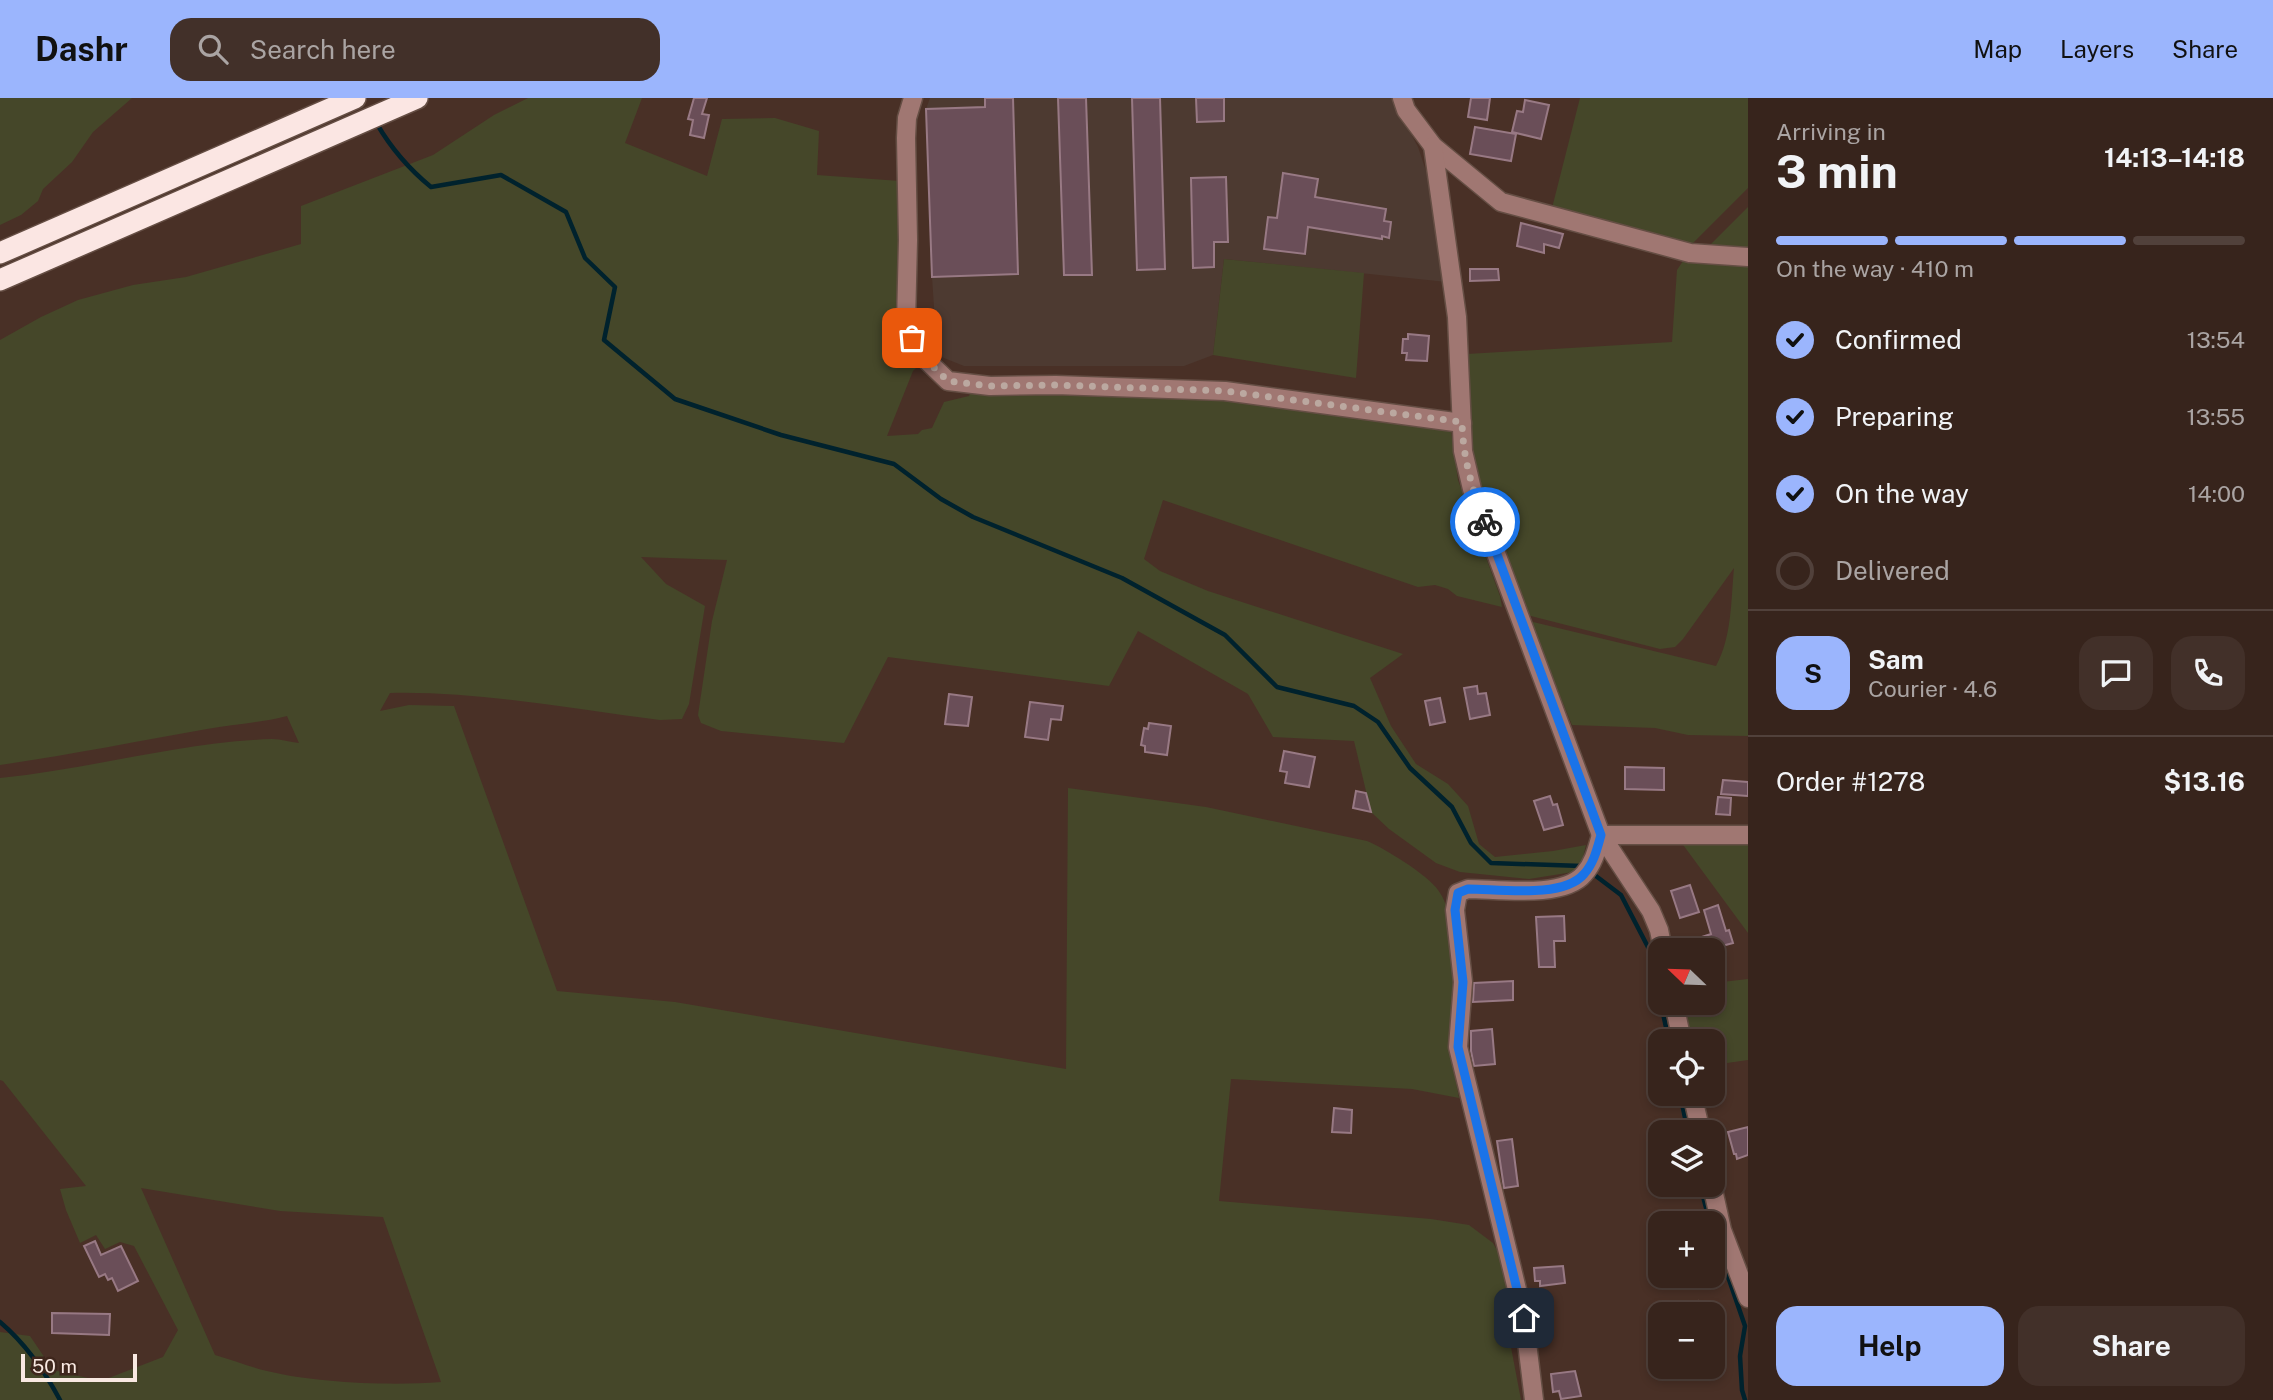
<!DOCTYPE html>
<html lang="en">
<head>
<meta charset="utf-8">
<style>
	body { margin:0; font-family:"Public Sans",sans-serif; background:#423029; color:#f1f3f6; height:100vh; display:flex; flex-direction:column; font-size:26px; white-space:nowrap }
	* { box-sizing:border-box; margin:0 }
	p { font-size:23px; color:#aaa4a3 }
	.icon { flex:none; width:38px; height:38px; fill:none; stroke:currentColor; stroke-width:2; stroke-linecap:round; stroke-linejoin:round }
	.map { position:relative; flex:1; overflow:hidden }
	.details { display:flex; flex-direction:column; background:#37241c; width:525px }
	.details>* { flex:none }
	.needle { width:46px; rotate:293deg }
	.buttons { position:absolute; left:1648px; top:840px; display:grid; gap:14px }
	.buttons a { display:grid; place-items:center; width:77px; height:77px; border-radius:14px; background:#37241c; box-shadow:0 4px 10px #0003,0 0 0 2px #51413b; font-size:35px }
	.scale { position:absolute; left:21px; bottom:18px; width:116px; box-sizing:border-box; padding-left:7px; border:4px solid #f9e9e2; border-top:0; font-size:19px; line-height:24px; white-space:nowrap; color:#f9e9e2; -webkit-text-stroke:5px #3e261c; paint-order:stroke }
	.pin { position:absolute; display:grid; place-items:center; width:60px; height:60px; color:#fff; margin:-30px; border-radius:14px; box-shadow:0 4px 10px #0006 }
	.courier { position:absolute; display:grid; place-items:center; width:70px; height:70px; margin:-35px; border:5px solid #1a73e8; border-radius:50%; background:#fff; color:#222; box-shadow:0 2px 9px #0007 }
	.headline em { font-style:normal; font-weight:700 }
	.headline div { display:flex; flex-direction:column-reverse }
	.headline { display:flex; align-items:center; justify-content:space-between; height:119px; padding:0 28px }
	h1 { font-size:46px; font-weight:700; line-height:52px }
	.bar { display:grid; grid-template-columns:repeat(4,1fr); gap:10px 7px; align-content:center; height:84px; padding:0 28px }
	.bar i { height:9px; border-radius:5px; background:#51413b }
	.bar .current { background:#9bb5fd }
	.bar p { grid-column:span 4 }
	.line { display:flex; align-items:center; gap:18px; padding:0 28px; border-top:2px solid #51413b }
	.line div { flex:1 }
	.round { display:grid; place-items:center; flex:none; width:74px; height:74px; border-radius:21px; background:#423029 }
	ol { padding:0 28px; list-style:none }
	li { display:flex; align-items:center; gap:21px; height:77px }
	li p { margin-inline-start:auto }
	li .icon { padding:7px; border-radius:50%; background:#9bb5fd; color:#111; stroke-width:4 }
	li:last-child { color:#aaa4a3 }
	li i { width:38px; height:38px; border:4px solid #51413b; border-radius:50% }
	.action { display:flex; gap:14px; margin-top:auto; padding:14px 28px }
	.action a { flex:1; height:80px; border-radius:21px; background:#9bb5fd; color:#111; font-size:28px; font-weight:700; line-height:80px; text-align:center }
	.action a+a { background:#423029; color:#f1f3f6 }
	header { display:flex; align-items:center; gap:42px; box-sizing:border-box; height:98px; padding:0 35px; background:#9bb5fd; color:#111 }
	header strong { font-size:33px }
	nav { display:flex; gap:38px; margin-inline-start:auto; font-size:24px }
	.search { width:490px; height:63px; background:#423029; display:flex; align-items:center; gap:18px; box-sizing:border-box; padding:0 24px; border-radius:21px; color:#aaa4a3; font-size:26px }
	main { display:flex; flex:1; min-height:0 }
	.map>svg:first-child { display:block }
	.industrial { fill:#4d3a31 }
	.green { fill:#454729; fill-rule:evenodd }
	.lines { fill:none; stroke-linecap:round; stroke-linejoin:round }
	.stream { stroke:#00222d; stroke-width:4.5 }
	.building { fill:#6a4e58; stroke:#987984; stroke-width:2 }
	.minor-casing { stroke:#654e44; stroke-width:21 }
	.highway-casing { stroke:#654e44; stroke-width:24 }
	.minor { stroke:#a07772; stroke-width:18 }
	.highway { stroke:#fbe6e3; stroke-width:21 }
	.done { stroke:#bba8a0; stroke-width:7; stroke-dasharray:0 12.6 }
	.route { stroke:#1a73e8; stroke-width:9 }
</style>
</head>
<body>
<header>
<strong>Dashr</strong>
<div class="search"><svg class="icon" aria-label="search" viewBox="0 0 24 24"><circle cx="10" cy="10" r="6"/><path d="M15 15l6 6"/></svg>Search here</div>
<nav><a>Map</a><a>Layers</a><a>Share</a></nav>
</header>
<main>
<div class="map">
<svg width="1748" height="1302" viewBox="0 0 1748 1302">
	<rect width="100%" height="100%" fill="#493026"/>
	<polygon class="industrial" points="930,0 1392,0 1418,49 1437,106 1447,184 1224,161 1213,257 1184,268 964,268 944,260 937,254 932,179 926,11"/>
	<g class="green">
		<polygon points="0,0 132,0 93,34 72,64 43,91 38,103 21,117 0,127"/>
		<path d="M528,0H642L625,45L707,78L722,21L775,20L819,33L817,77L900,83L899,225L902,244L917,269L913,273L887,338L918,336L922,332L932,330L944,304L969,298L971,293L1182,291L1446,330L1451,333L1458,382L1500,498L1502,509L1457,498L1448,491L1435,487L1418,489L1163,402L1144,461L1160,473L1208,493L1403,556L1370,580L1391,628L1416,666L1448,686L1468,708L1479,746L1495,759L1553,753L1586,747L1582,763L1573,774L1529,781L1460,774L1436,765L1389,731L1371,714L1354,643L1273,639L1248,596L1138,533L1109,588L888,559L844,645L721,633L701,625L698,617L712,523L727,462L641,459L666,486L705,508L689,606L682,621L660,622C571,611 480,593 390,595L380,613L409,607L454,608L557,893L675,904L1066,971L1068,690L1206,709L1367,743C1384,750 1428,777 1438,792C1463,825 1450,906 1450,946C1451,964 1456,982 1459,1000L1412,991L1231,981L1219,1103L1431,1121L1469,1127L1493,1145L1498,1154L1512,1207L1510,1244L1521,1302H0V1234L30,1238L53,1272L101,1283L163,1259L178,1232L134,1148L120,1144L105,1151L96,1137L80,1145L66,1112L60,1091L86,1088L3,983L0,982V680C91,671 181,644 272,641C281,641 290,644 299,645L287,618C261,625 234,626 207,631C138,643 70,657 0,667V242L41,219L78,202L133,187L186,179L301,146V108L433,57L494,17ZM141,1090L280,1113L383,1119L441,1284C391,1288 316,1285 267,1273C250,1269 233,1262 215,1257Z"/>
		<polygon points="1580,0 1748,0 1748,90 1689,149 1551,114"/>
		<polygon points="1748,109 1748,152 1709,148"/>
		<polygon points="1224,161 1364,175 1356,280 1213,257"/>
		<path d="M1683,163L1748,165V638L1688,637L1655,630L1572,627L1529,523L1716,568C1732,539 1731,502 1734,470L1683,541L1675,549L1660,551L1527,517L1506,465L1474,365L1470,338L1467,256L1672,244L1677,172Z"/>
		<polygon points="1681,744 1748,744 1748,835"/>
		<polygon points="1748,881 1748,962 1713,967 1713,943 1692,943 1684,905 1713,905 1713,885"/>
	</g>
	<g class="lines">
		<g class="stream">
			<path d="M377,26C391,50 409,71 431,89L501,77L566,114L585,160L615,189L604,242L675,301L781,337L894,366L941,401L973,419L1122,480L1225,537L1277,589L1354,608L1378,624L1410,670L1452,709L1471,745L1491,765L1582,768"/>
			<polyline points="1592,775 1621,797 1649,851 1669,943"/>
			<polyline points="1680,996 1688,1034"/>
			<polyline points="1700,1087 1710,1125"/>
			<polyline points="1713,1135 1745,1228 1740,1258 1742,1292 1745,1302"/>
			<path d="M0,1224C26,1246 44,1272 60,1302"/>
		</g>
	</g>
	<g class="building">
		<polygon points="694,0 707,0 702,16 709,17 704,40 690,37 693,22 688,21"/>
		<polygon points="985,0 1013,0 1018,176 932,179 926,11 985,9"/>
		<polygon points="1058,0 1086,0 1092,177 1064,177"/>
		<polygon points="1132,0 1160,0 1165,171 1137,172"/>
		<polygon points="1196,0 1224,0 1224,23 1197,24"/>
		<polygon points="1471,0 1490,0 1487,22 1468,19"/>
		<polygon points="1525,2 1549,7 1541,41 1512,34 1517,13 1523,14"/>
		<polygon points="1475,29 1516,36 1511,63 1470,56"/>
		<polygon points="1283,75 1318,81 1315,99 1386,111 1384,123 1391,124 1389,140 1382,138 1382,141 1308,129 1305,156 1264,151 1268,119 1277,120"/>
		<polygon points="1226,79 1228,144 1214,144 1214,169 1193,170 1191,80"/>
		<polygon points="1521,125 1563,136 1559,150 1544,146 1544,155 1517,148"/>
		<polygon points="1470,171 1498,171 1499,182 1470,183"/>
		<polygon points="1408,236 1429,238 1427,263 1406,262 1407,255 1402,255 1403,241 1408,241"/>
		<polygon points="1477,588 1478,596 1486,595 1490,617 1470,621 1464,590"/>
		<polygon points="949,596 972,599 968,628 945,626"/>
		<polygon points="1440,600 1445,624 1430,627 1425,603"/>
		<polygon points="1030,604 1063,608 1061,622 1051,621 1048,642 1025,639"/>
		<polygon points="1149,625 1171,628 1167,657 1145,654 1145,648 1141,647 1144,630 1148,631"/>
		<polygon points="1284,653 1315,659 1309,689 1285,685 1287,674 1280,673"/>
		<polygon points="1625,669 1664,670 1664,692 1625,691"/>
		<polygon points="1723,682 1748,684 1748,698 1721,696"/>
		<polygon points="1356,693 1366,695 1371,714 1353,710"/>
		<polygon points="1550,698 1553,707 1557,706 1563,727 1544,732 1534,703"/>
		<polygon points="1718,699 1731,700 1730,717 1716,716"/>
		<polygon points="1690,787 1699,814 1680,820 1671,793"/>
		<polygon points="1718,807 1726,833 1729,832 1733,845 1707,852 1674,852 1674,848 1711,836 1704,812"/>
		<polygon points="1564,818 1565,843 1554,843 1555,869 1539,869 1536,819"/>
		<polygon points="1513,883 1513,902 1473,904 1474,885"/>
		<polygon points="1492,931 1495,966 1474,968 1471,953 1471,933"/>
		<polygon points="1334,1010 1352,1012 1351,1035 1332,1034"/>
		<polygon points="1748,1029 1748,1057 1737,1061 1736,1056 1734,1056 1728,1034"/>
		<polygon points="1512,1041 1518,1088 1504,1090 1497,1043"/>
		<polygon points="95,1143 101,1157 121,1148 138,1183 118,1193 112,1180 108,1182 105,1176 99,1179 84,1148"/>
		<polygon points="1563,1168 1565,1185 1540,1188 1540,1183 1535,1183 1534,1170"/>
		<polygon points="1698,1203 1703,1216 1665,1216 1665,1215"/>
		<polygon points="52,1215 110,1216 109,1237 52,1235"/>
		<polygon points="1575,1273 1581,1298 1561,1301 1559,1293 1553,1294 1551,1276"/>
	</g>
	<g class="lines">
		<g class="minor-casing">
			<g id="minor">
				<polyline points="913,0 907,20 906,40 908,142 906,225 919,255 948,283 990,288 1056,287 1225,293 1462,325"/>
				<polyline points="1402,0 1406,12 1433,48 1501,104 1690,155 1748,159"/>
				<polyline points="1433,48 1457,219 1463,353 1472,391 1601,737 1651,813 1659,832 1663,852"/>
				<polyline points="1601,737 1748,737"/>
				<polyline points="1674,905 1682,943"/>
				<polyline points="1692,996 1701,1034"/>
				<polyline points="1712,1087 1722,1132 1748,1200"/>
				<path d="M1534,1302L1524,1220L1458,949L1463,884L1455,812L1458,795L1468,791C1497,791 1563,801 1584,776C1594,765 1597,751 1601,737"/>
			</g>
		</g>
		<g class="highway-casing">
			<g id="highway">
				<polyline points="0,155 355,0"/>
				<polyline points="0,182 417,0"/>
			</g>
		</g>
		<use href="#minor" class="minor"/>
		<use href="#highway" class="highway"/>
	</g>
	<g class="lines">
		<path class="done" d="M912,240L919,255L948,283L990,288L1056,287L1225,293L1462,324C1463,360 1472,391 1485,424"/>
		<path class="route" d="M1485,424L1601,737C1597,751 1594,765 1584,776C1563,801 1498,791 1468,791L1458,795L1455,812L1463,884L1458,949L1524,1220"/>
	</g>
</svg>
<div class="buttons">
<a><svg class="needle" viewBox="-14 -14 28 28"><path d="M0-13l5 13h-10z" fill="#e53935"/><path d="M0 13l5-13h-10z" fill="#aaa4a3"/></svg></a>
<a><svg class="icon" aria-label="locate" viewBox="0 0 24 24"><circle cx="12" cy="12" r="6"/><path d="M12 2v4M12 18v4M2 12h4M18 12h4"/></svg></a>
<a><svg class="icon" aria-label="layers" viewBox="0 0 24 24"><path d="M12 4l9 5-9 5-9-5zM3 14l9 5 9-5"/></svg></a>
<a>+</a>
<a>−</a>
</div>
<div class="scale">50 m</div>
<div class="pin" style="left:912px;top:240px;background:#ea580c"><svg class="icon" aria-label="bag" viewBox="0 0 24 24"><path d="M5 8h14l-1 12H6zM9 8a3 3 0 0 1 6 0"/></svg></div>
<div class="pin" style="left:1524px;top:1220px;background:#1f2937"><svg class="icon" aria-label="home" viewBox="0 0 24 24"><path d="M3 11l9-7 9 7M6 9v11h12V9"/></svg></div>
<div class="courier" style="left:1485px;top:424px"><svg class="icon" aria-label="bike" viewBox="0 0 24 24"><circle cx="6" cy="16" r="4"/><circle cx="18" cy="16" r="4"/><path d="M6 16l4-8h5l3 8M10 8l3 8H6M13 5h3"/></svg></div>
</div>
<section class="details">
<div class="headline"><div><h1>3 min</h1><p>Arriving in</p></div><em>14:13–14:18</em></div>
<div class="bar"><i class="current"></i><i class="current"></i><i class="current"></i><i></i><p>On the way · 410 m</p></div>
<ol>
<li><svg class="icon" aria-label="check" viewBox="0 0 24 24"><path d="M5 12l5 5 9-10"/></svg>Confirmed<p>13:54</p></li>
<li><svg class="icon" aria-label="check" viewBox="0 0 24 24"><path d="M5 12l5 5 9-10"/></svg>Preparing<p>13:55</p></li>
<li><svg class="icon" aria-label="check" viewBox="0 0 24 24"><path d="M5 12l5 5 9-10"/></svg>On the way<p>14:00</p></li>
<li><i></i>Delivered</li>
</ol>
<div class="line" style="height:126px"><b class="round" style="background:#9bb5fd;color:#111">S</b><div><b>Sam</b><p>Courier · 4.6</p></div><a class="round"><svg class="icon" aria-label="chat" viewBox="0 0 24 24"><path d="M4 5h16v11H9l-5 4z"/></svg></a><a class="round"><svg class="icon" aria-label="phone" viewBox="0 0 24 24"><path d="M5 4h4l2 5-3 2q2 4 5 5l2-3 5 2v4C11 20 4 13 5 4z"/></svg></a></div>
<div class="line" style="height:91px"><div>Order #1278</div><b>$13.16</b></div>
<div class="action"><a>Help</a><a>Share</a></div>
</section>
</main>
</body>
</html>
